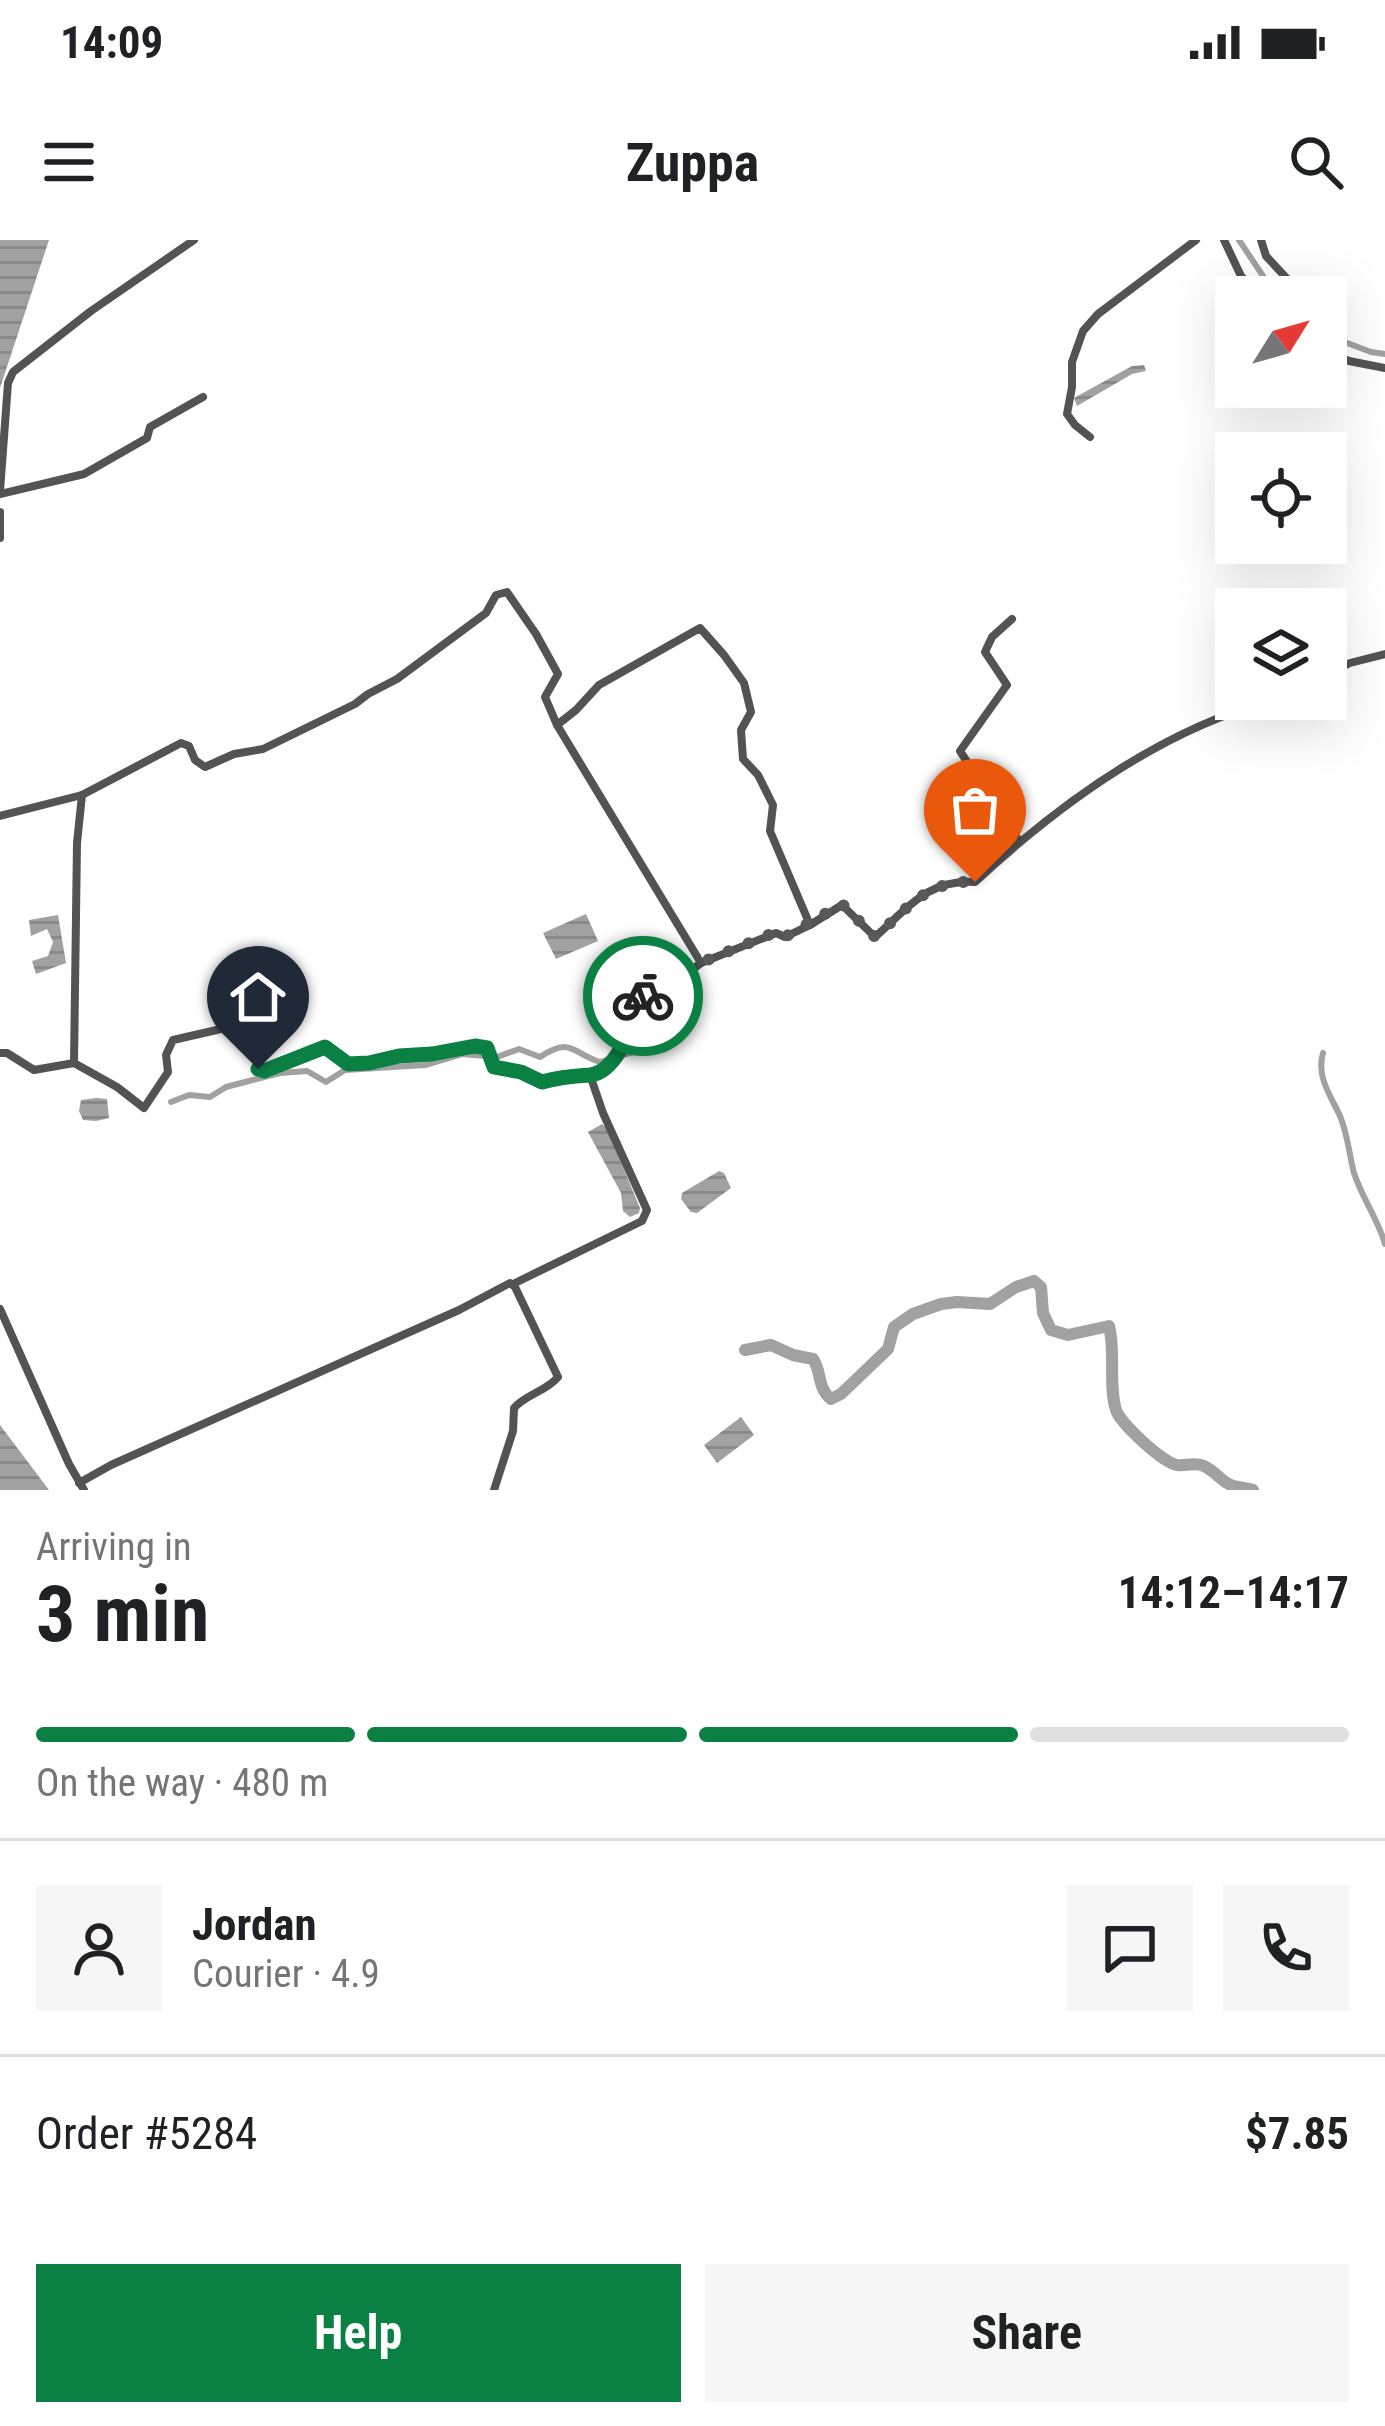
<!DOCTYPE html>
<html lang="en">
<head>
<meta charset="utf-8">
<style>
	body { margin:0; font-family:"Roboto Condensed",sans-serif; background:#f6f6f6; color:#202124; height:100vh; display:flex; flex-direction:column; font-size:45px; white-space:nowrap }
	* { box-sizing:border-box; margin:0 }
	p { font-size:39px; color:#757577 }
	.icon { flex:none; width:66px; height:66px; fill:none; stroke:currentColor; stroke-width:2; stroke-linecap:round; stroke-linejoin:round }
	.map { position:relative; height:1250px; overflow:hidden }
	.details { display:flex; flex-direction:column; background:#fff; flex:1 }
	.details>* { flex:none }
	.needle { width:78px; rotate:53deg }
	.tools { position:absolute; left:1215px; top:36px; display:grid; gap:24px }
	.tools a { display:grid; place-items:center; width:132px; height:132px; border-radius:0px; background:#fff; box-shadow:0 12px 48px #0002; font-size:60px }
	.pin { position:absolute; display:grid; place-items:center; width:102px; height:102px; color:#fff; margin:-123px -51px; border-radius:50% 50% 50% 0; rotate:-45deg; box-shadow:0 0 12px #0007 }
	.pin .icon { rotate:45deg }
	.courier { position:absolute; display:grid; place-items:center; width:120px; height:120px; margin:-60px; border:9px solid #0b8043; border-radius:50%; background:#fff; color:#222; box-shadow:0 3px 15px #0007 }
	.overview em { font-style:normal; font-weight:700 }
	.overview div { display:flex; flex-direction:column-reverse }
	.overview { display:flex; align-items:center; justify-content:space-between; height:204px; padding:0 36px }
	h1 { font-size:78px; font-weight:700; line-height:90px }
	.bar { display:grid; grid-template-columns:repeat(4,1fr); gap:18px 12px; align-content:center; height:144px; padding:0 36px }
	.bar i { height:15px; border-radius:9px; background:#e0e0e0 }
	.bar .selected { background:#0b8043 }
	.bar p { grid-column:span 4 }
	.line { display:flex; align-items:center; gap:30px; padding:0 36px; border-top:3px solid #e0e0e0 }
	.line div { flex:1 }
	.round { display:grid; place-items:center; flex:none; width:126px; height:126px; border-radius:0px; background:#f6f6f6 }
	.button { display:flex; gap:24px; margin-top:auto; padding:24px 36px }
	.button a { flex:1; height:138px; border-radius:0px; background:#0b8043; color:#fff; font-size:48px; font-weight:700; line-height:138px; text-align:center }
	.button a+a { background:#f6f6f6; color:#202124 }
	.status { display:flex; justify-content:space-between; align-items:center; height:84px; padding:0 60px; background:#fff; direction:ltr }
	.status svg { height:33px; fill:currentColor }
	header { display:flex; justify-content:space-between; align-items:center; height:156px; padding:0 36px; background:#fff; font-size:54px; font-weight:700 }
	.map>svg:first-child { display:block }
	.water { fill:url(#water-rules) }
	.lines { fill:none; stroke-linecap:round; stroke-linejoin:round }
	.canal { stroke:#a1a1a1; stroke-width:6 }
	.river { stroke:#a1a1a1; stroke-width:12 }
	.minor { stroke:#535353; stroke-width:8 }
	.done { stroke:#595959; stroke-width:12; stroke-dasharray:0 21.6 }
	.route { stroke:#0b8043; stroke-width:15 }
</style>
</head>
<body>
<div class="status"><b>14:09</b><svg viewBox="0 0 49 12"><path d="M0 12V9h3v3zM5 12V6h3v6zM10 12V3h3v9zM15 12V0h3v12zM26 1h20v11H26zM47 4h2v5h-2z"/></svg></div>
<header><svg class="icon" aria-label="menu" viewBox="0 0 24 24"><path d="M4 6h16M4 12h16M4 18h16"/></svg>Zuppa<svg class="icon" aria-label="search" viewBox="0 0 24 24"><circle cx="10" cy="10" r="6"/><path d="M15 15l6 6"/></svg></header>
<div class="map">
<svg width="1385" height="1250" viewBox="0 0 1385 1250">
	<defs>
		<pattern id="water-rules" width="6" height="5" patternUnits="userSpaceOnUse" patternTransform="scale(3)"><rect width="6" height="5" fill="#a1a1a1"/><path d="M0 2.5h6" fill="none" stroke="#898989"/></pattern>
	</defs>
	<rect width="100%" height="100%" fill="#fff"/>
	<g class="water">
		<polygon points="0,0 49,0 0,148"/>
		<polygon points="1144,125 1146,131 1132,134 1077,166 1074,158 1132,126"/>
		<polygon points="586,674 598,701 556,719 543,693"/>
		<polygon points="58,675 66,723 36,734 32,721 48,716 53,702 47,689 31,696 29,680"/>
		<polygon points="96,858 107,859 109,878 96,881 83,880 79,871 81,860"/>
		<polygon points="602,884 607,889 640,968 639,973 630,977 623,971 621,953 588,892"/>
		<polygon points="719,931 724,933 731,948 697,973 691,972 681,959 682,953"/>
		<polygon points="741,1177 754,1195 717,1223 704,1205"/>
		<polygon points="0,1185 49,1250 0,1250"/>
	</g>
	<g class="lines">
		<g class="canal">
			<polyline points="1239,0 1277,57"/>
			<polyline points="1326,95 1371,112 1385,114"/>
			<path d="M1323,813C1316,837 1331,856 1340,876C1348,895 1349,914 1354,933C1362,958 1378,979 1385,1004"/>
			<path d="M171,862L189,855L210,857L226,847L280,833L307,831L326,842L345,830L425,825L462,814L497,817L519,809L540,817C571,796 572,813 600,822L640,810"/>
		</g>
		<path class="river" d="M745,1110L771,1105L793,1115L813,1119C822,1132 817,1148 831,1159L841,1154L888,1109L894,1087L913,1074L941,1064L957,1062L990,1064L1016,1047L1034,1041L1041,1047L1043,1073L1051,1090L1068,1095L1109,1086C1116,1113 1108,1144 1116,1170C1120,1183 1163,1223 1177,1225C1186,1226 1195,1222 1204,1226C1213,1230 1219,1238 1227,1243C1235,1248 1244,1247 1253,1250"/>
		<g class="minor">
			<polyline points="1224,0 1241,36 1260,57"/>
			<polyline points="1261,0 1266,16 1304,57"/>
			<polyline points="1326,110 1349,121 1385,128"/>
			<polyline points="1090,197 1075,185 1067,174 1072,147 1072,122 1083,91 1098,74 1196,0"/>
			<polyline points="0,251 8,143 13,132 91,71 194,0"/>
			<polyline points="0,254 84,234 147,198 150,187 203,157"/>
			<polyline points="0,272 0,298"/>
			<polyline points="1012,379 992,397 985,412 1007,445 960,511 1019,601"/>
			<polyline points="1326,435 1350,423 1385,414"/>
			<polyline points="0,576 82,555 181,503 189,506 195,520 205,527 234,514 263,509 355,464 368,454 397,439 486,373 496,355 507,352 536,394 558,434 545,457 557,485 701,723"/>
			<path d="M810,685L842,665L875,697C908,668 928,639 975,642C1059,564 1164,488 1276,459"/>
			<path d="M0,813H7L34,830L74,823L117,847L144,868L168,832L166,815L173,800L234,786L246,790L261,832L325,807L348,823H369L399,816L432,814L475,805L487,809L494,827L521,832L541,842C553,839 566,834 579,834C588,833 589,836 598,833C634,820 629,755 657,739L663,746L672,745L701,723L776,693L785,697L810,685L770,591L773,565L758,535L743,519L741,490L751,472L744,443L724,415L700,388L599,445L576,470L557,485"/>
			<polyline points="74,823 77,603 82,555"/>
			<polyline points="513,1044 642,981 647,970 603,873 590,835"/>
			<polyline points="0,1069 69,1224 84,1250"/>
			<path d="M79,1243L111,1225L459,1070L510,1043L515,1047L558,1137C547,1151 526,1154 514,1168L513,1191L494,1250"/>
		</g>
	</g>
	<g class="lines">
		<path class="done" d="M643,756L648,744L657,739L663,746L672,745L700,723L776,692L785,697L842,664L875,697C908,668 928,639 975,642"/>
		<path class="route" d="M258,829L264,831L325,807L348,824L369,823L399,816L432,814L475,806L487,808L494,827L521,832L542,842C559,837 573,836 590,835C619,832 634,779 643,756"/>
	</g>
</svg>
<div class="tools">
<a><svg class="needle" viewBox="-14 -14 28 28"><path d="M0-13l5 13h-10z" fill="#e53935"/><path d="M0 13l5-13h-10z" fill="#757577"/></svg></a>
<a><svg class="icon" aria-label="locate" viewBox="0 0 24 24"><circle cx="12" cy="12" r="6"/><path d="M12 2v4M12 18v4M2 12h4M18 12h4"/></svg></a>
<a><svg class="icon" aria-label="layers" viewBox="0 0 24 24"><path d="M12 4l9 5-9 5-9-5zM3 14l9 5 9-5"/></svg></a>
</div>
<div class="pin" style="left:975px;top:642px;background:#ea580c"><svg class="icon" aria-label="bag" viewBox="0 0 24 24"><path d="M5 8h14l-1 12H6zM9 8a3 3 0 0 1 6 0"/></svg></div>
<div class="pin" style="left:258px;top:829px;background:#1f2937"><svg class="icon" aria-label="home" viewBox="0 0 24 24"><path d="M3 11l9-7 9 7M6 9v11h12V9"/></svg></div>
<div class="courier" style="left:643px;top:756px"><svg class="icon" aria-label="bike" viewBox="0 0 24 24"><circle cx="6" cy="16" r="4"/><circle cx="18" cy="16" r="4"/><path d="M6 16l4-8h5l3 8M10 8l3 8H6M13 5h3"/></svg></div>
</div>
<section class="details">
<div class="overview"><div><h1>3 min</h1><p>Arriving in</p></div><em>14:12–14:17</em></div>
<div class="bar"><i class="selected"></i><i class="selected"></i><i class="selected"></i><i></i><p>On the way · 480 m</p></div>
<div class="line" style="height:216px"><a class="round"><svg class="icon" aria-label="person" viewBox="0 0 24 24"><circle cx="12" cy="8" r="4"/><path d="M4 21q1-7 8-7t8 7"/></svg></a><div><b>Jordan</b><p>Courier · 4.9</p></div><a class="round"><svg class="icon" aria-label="chat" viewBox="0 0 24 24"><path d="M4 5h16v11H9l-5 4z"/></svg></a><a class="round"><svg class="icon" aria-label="phone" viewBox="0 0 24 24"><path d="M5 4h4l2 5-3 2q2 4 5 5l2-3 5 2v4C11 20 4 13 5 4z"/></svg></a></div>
<div class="line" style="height:156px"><div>Order #5284</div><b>$7.85</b></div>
<div class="button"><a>Help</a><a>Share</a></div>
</section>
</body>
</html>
